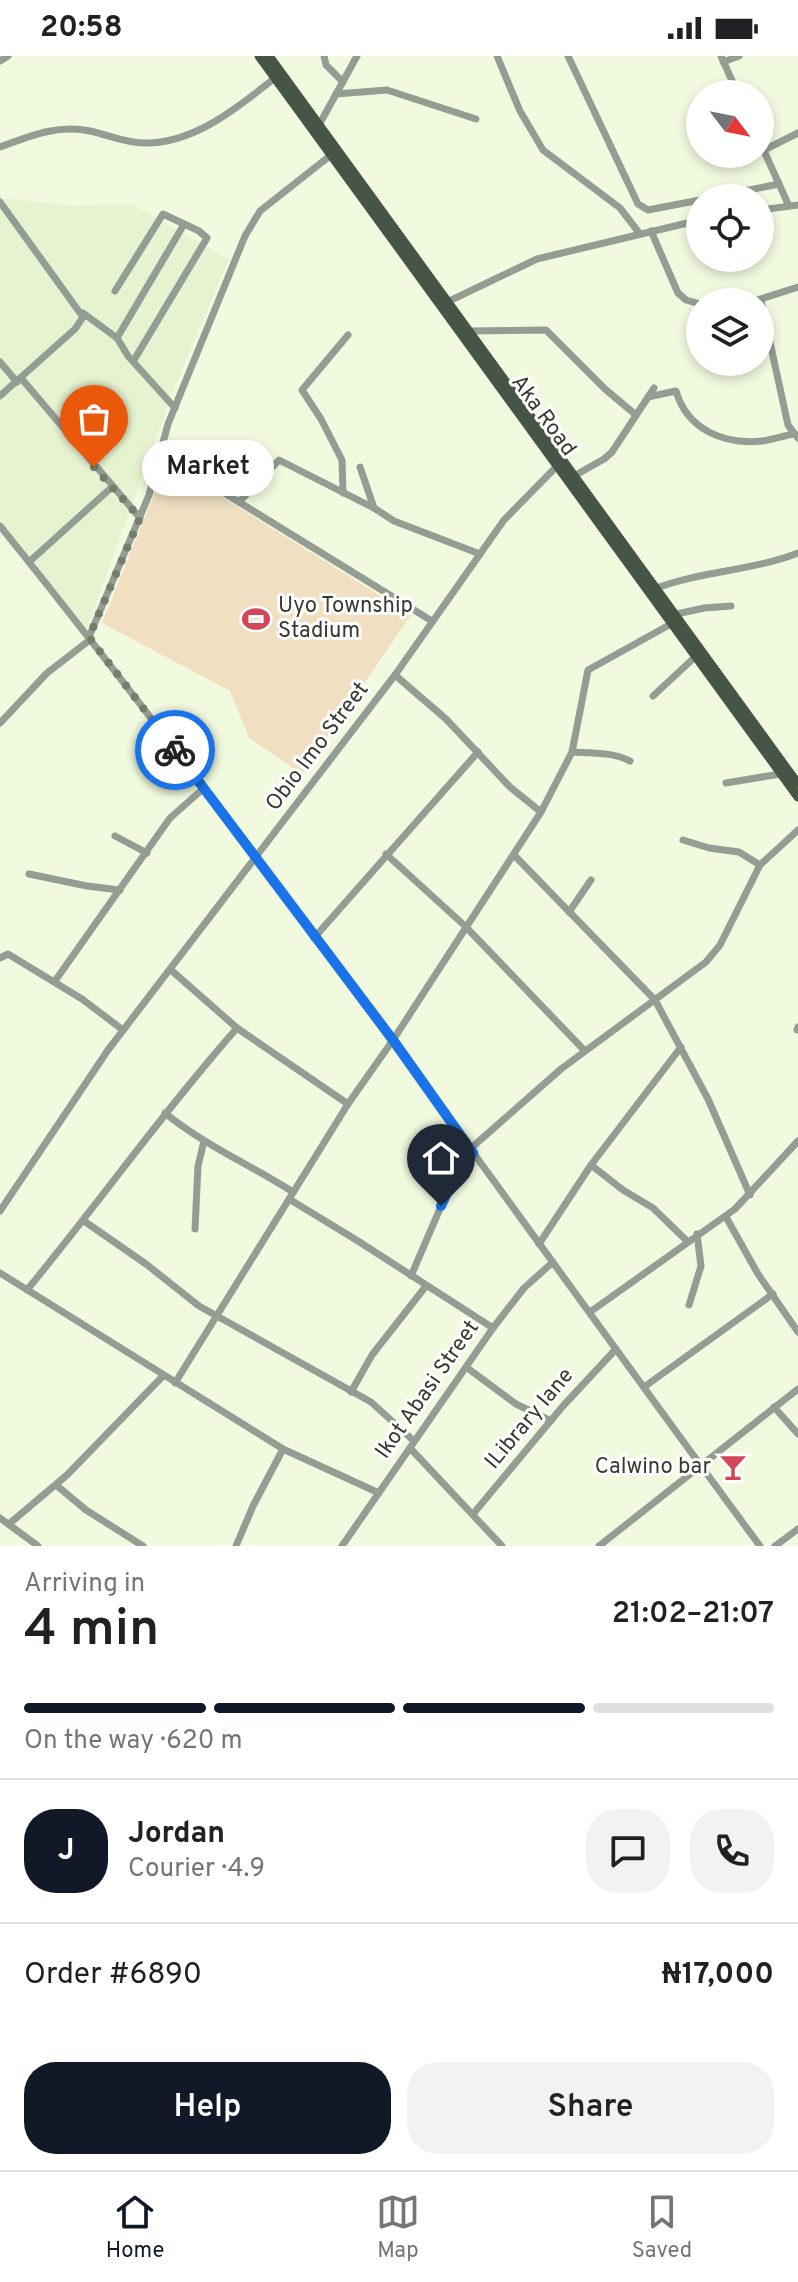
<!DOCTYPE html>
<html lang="en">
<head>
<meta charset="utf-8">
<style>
	body { margin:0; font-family:Overpass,sans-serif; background:#f2f2f2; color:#202124; height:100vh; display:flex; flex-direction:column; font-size:30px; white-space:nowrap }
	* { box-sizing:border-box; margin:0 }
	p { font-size:26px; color:#757577 }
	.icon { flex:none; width:44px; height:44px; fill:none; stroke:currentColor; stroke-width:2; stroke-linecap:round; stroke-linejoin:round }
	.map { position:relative; height:1490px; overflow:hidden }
	.side { display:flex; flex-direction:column; background:#fff; flex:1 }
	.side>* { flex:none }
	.needle { width:52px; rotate:122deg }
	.buttons { position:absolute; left:686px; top:24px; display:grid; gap:16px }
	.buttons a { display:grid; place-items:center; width:88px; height:88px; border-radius:50%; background:#fff; box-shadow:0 4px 12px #0003; font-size:40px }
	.pin { position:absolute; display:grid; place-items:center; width:68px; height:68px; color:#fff; margin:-82px -34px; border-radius:50% 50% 50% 0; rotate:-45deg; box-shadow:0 0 8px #0007 }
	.pin .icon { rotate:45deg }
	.courier { position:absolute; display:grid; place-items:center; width:80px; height:80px; margin:-40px; border:6px solid #1a73e8; border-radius:50%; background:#fff; color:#222; box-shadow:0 2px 10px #0007 }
	.bubble { position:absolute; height:56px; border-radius:28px; background:#fff; box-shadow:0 4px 12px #0003; font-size:26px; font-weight:600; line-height:56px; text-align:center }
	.overview em { font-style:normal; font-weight:600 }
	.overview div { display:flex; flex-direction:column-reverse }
	.overview { display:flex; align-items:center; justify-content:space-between; height:136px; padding:0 24px }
	h1 { font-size:52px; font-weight:600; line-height:60px }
	.bar { display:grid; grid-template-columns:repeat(4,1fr); gap:12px 8px; align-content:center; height:96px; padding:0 24px }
	.bar i { height:10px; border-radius:6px; background:#e0e0e0 }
	.bar .current { background:#111827 }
	.bar p { grid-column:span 4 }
	.line { display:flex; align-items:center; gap:20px; padding:0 24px; border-top:2px solid #e0e0e0 }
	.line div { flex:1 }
	.round { display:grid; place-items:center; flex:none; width:84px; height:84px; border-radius:32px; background:#f2f2f2 }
	.primary-button { display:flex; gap:16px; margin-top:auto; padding:16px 24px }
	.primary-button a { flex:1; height:92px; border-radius:32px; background:#111827; color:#fff; font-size:32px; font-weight:600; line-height:92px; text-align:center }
	.primary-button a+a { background:#f2f2f2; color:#202124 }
	.status { display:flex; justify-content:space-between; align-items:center; height:56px; padding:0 40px; background:#fff; direction:ltr }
	.status svg { height:22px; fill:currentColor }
	.tab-bar { display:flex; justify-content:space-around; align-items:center; height:112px; border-top:2px solid #e0e0e0; background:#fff; font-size:22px; color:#757577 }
	.tab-bar a { display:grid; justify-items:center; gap:4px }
	.tab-bar .current { color:#111827 }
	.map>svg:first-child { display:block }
	.built { fill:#e7f3d0 }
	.green { fill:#f1dfc2 }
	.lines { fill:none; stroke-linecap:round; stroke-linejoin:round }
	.minor { stroke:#949d93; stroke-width:7 }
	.major { stroke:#465545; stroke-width:9 }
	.done { stroke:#777d6d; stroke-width:8; stroke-dasharray:0 14.4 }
	.route { stroke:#1a73e8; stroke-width:10 }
	.labels { text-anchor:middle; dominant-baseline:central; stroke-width:6; stroke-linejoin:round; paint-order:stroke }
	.street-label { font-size:22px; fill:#363a2f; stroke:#fff }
	.poi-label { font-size:22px; fill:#363a2f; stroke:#fff; text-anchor:start }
</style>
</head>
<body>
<div class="status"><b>20:58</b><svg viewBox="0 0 49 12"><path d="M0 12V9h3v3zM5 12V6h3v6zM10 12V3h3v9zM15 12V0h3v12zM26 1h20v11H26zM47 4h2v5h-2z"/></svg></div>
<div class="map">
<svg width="798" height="1490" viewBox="0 0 798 1490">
	<rect width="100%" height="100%" fill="#f1fadf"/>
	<polygon class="built" points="0,139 4,142 72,150 131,148 229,203 174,332 86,575 0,468"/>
	<polygon class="green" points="163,416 206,431 411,559 302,718 249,682 230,635 102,567"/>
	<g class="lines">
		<g class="minor">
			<polyline points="324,0 326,9 343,26"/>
			<polyline points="497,0 520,55 543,94 620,152 640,178"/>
			<polyline points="568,0 638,148 648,154 700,144"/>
			<polyline points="721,0 738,38"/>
			<polyline points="0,5 8,0"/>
			<polyline points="723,6 739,0"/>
			<polyline points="336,38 387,34 476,63"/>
			<polyline points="319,69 357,0"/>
			<polyline points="760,86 789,150"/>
			<path d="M0,91C30,80 58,68 90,75C108,79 126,87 144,87C194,88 238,51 275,22"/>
			<polyline points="764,94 798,77"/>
			<polyline points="708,142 779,128"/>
			<polyline points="0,146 83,261 75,273 0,340"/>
			<polyline points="760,154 798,149"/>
			<polyline points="651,175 678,237 686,244 700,248"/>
			<polyline points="115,235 163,158 199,175 207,182 134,304"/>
			<polyline points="761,245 788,369 798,382"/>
			<polyline points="751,246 798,231"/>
			<polyline points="445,247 537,203 700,164"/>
			<polyline points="83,257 117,282 128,300 175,352"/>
			<polyline points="469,275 546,274 605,333 636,359"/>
			<polyline points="117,282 183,170"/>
			<polyline points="0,306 17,326"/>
			<polyline points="21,322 140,462"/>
			<path d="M648,341L676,335C687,373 723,389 762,385C772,384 783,380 793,378"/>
			<polyline points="161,398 432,565"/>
			<polyline points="360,411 374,452"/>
			<polyline points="574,420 604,403 612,396 654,332"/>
			<polyline points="343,437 342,404 321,363 302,334 348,279"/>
			<polyline points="239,446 279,404 374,452 394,465 480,498"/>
			<path d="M0,470C266,800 508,1149 760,1490"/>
			<polyline points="29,506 112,431"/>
			<path d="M654,533C700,515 752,515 798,497"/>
			<polyline points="672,559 704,552 731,550"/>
			<polyline points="395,619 446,663 510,731 541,756"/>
			<polyline points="653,640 695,601"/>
			<polyline points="0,667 47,617 91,583 89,581 149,439 168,368 245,180 260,155 331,99"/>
			<path d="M572,696C591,697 613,696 630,705"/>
			<polyline points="726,727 780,718"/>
			<polyline points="115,780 147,797"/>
			<polyline points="683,784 709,792 739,796 760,809"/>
			<polyline points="386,798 465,870 585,995"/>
			<polyline points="514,799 655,944 708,1043 750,1139"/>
			<polyline points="29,818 87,830 120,834"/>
			<polyline points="569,856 591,824"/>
			<polyline points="314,882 478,696"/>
			<polyline points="0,902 8,898 82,943 123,974"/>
			<polyline points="171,914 237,972 348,1048"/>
			<polyline points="55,925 170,762 204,732"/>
			<polyline points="797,974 798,971"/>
			<path d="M165,1057C204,1089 251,1109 293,1136"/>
			<polyline points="470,1093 561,1013 706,906 720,889 760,809 798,774"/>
			<polyline points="591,1109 623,1134 653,1152 687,1185"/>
			<polyline points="289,1143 358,1185 493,1272"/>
			<polyline points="0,1155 108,994 395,619 504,464 557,410"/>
			<polyline points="726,1161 758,1218 798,1276"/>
			<polyline points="84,1165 146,1208 199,1250 371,1346 414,1385"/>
			<polyline points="195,1173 198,1110 204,1085"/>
			<polyline points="539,1188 591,1109 681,991"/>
			<polyline points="0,1217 283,1393 379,1437"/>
			<polyline points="411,1220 451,1127 473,1097"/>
			<path d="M27,1234C98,1148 163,1056 237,972"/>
			<polyline points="689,1249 701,1210 697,1178"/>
			<polyline points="590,1256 735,1153 798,1085"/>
			<polyline points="466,1311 516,1348 551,1365"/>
			<polyline points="175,1327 348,1048 393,984 541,756 572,696 588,614 671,568"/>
			<polyline points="644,1331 773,1238"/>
			<polyline points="351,1336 372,1299 426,1230"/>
			<polyline points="774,1351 798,1378"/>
			<polyline points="410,1392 502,1490"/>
			<polyline points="56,1429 86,1454 143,1490"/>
			<polyline points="473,1458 563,1350 616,1293"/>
			<polyline points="0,1462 38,1490"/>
			<polyline points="9,1468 67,1419 163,1320"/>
			<polyline points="236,1490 253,1450 283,1393"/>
			<polyline points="342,1490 493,1272 524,1232 553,1206"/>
			<polyline points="599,1490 798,1333"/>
			<polyline points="775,1490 798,1473"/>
		</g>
		<g class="major">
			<polyline points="259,0 798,741"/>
			<polyline points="269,0 798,728"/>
		</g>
	</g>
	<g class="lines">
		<polyline class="done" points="94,411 140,462 89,581 175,694"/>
		<polyline class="route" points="175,694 393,984 473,1097 457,1115 441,1150"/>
	</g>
	<defs>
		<g id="stadium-bare" transform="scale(2.16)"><path d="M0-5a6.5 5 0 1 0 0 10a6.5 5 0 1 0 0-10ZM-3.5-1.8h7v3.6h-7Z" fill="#d5455a" stroke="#fff" stroke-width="2.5" paint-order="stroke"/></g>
		<g id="bar-bare" transform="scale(2.16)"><path d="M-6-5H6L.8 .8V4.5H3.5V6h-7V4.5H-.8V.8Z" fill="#d5455a" stroke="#fff" stroke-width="2.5" paint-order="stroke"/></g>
	</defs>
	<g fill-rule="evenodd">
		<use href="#stadium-bare" x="256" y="563"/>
		<use href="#bar-bare" x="733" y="1411"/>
	</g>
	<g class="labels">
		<g class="street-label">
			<text transform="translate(543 360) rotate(54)">Aka Road</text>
			<text transform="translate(318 691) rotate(-53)">Obio Imo Street</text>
			<text transform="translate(428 1334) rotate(-55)">Ikot Abasi Street</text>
			<text transform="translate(530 1363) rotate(-50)">lLibrary lane</text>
		</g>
		<g class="poi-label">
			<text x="278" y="550">Uyo Township<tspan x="278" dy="25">Stadium</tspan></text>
			<text x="711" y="1411" text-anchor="end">Calwino bar</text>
		</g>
	</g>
</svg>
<div class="buttons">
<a><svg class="needle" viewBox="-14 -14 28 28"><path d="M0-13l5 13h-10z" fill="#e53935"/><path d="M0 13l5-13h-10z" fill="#757577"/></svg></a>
<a><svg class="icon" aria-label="locate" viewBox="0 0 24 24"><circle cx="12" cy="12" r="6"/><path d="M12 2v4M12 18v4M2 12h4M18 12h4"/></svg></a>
<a><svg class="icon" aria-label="layers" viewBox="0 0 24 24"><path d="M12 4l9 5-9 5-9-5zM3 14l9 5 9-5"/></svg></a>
</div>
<div class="pin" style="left:94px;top:411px;background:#ea580c"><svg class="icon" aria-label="bag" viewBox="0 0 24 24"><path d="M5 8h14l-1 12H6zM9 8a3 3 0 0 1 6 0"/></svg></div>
<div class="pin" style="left:441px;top:1150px;background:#1f2937"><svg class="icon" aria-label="home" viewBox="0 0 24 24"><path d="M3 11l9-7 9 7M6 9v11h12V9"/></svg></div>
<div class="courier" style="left:175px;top:694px"><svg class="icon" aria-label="bike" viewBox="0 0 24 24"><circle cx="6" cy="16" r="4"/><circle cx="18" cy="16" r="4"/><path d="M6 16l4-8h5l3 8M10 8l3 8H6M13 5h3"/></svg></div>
<div class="bubble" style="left:142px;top:384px;width:132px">Market</div>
</div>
<section class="side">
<div class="overview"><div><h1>4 min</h1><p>Arriving in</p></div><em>21:02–21:07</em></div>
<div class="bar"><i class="current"></i><i class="current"></i><i class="current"></i><i></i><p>On the way · 620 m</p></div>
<div class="line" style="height:144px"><b class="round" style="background:#111827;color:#fff">J</b><div><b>Jordan</b><p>Courier · 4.9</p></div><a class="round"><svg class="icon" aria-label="chat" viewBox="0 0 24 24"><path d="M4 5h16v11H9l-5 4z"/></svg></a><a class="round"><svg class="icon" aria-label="phone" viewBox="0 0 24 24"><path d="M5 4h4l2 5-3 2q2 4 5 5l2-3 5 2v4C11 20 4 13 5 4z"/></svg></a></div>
<div class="line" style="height:104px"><div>Order #6890</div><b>₦17,000</b></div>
<div class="primary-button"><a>Help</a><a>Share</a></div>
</section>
<nav class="tab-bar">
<a class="current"><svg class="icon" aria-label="home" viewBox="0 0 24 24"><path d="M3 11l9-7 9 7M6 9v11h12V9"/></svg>Home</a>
<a><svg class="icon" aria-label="map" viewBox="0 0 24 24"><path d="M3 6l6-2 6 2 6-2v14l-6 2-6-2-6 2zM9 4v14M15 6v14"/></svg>Map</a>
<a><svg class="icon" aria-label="saved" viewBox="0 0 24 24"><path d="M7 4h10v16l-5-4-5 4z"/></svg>Saved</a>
</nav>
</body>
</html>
